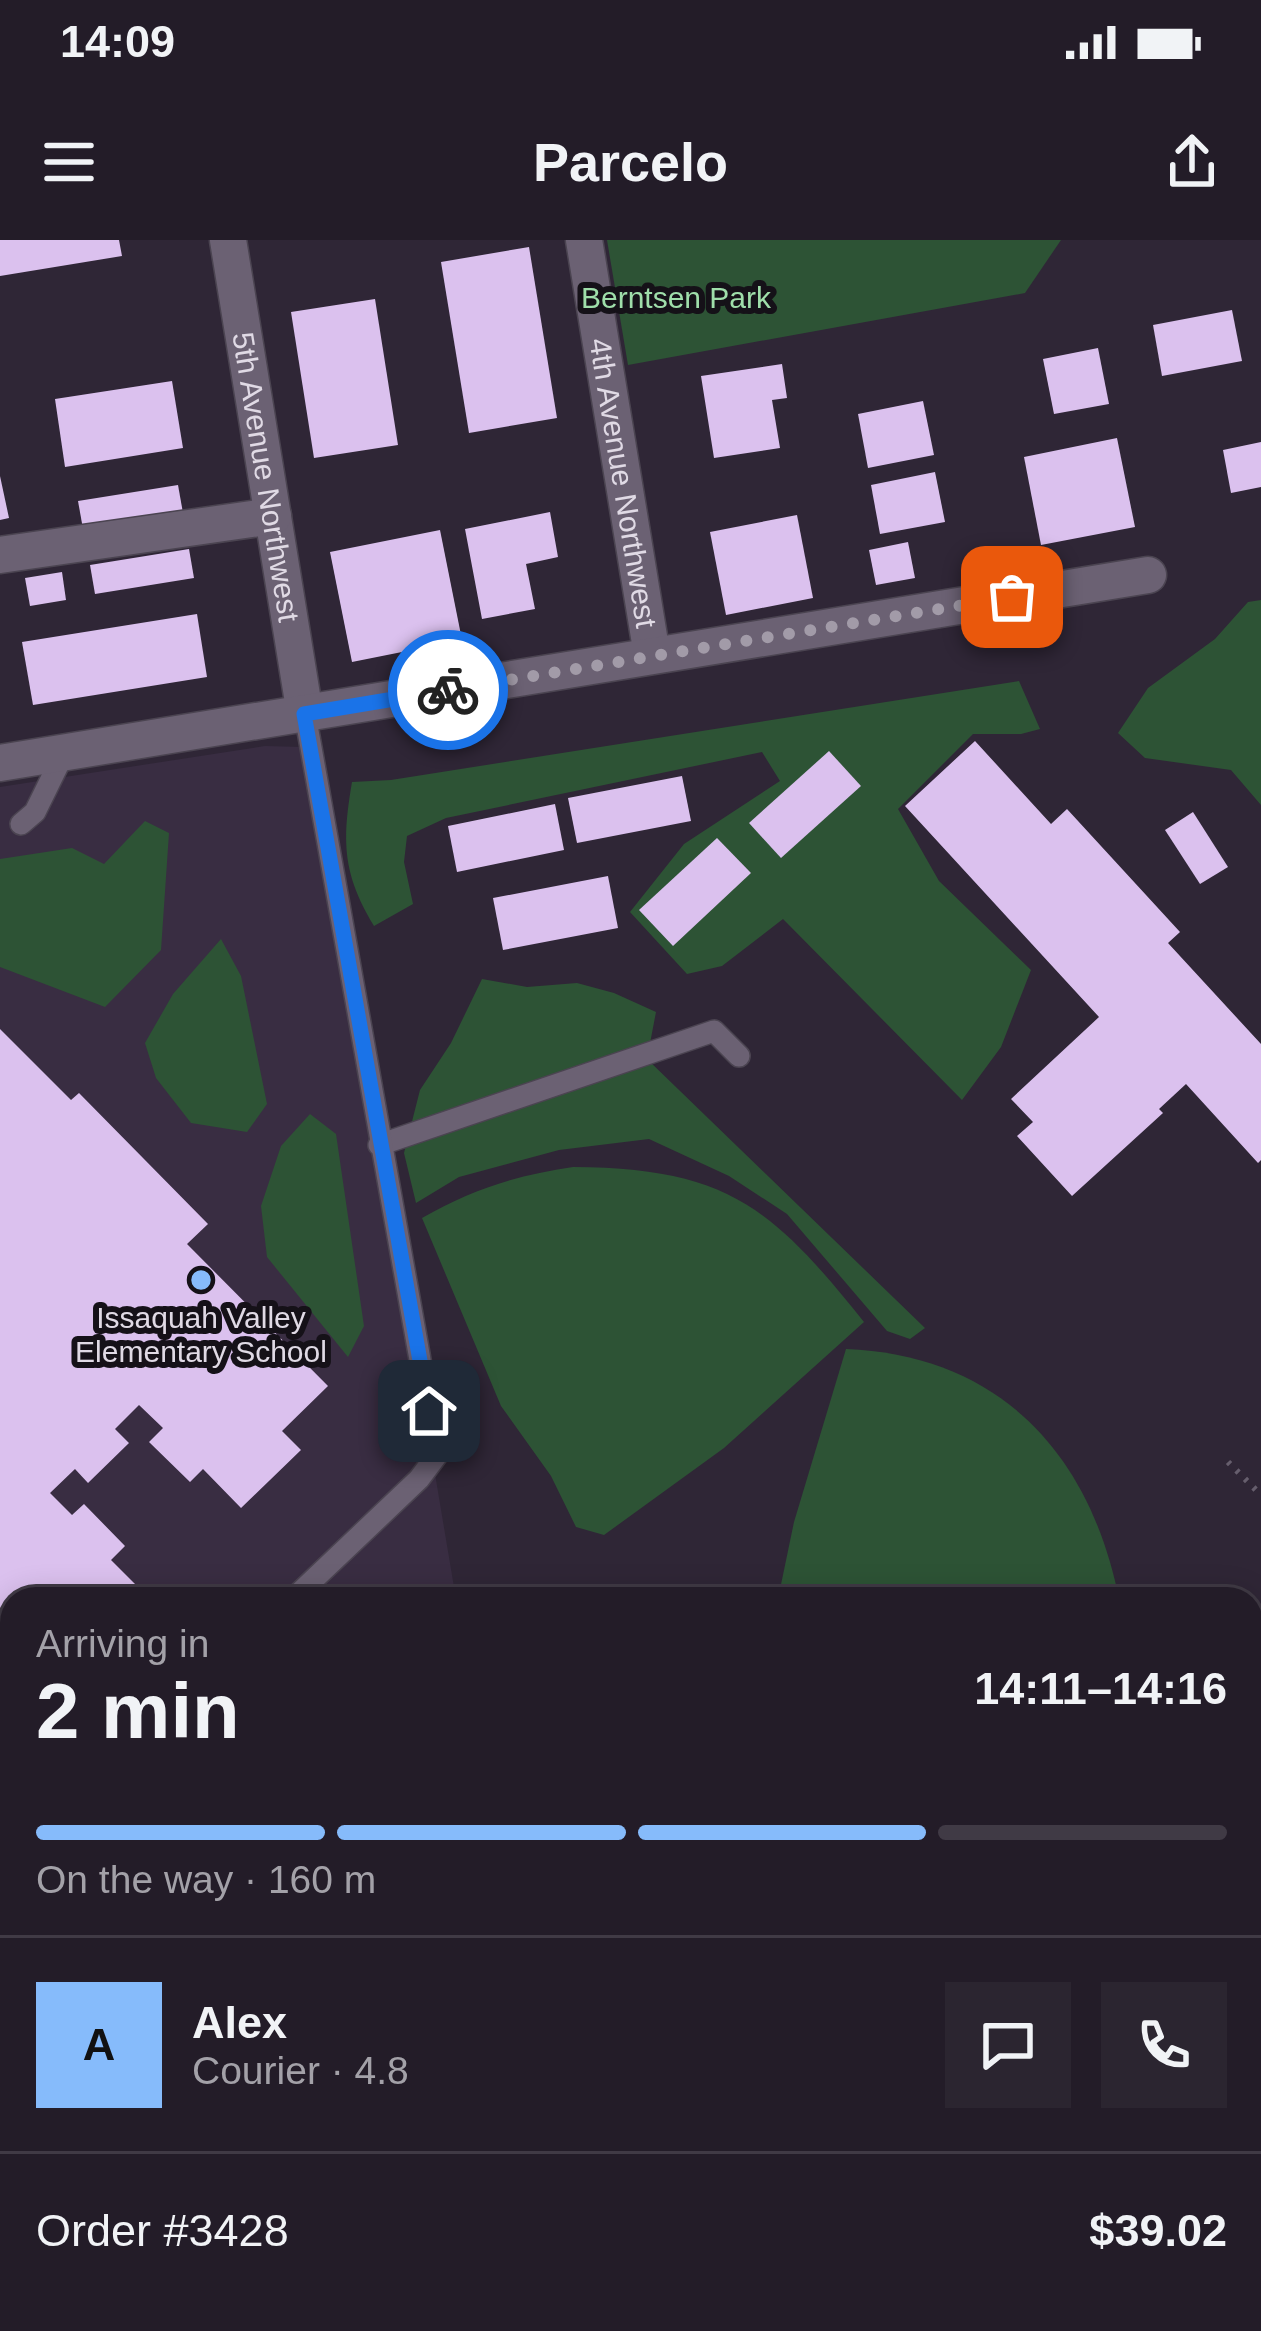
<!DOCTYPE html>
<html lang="en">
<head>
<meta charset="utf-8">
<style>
	body { margin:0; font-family:Helvetica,sans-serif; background:#2b2530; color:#f1f3f6; height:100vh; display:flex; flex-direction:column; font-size:45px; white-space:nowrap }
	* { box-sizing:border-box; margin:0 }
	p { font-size:39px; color:#a3a1a8 }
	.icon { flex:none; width:66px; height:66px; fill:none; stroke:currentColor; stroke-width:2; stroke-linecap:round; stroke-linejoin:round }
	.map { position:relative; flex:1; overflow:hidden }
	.panel { position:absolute; left:0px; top:1347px; width:1263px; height:744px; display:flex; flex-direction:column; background:#231c28; border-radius:36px 36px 0 0; box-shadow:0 6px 30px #0003,0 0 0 3px #403a45 }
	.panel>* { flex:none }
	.pin { position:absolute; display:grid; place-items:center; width:102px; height:102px; color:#fff; margin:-51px; border-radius:24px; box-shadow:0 6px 18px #0006 }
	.courier { position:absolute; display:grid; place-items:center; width:120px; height:120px; margin:-60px; border:9px solid #1a73e8; border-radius:50%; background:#fff; color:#222; box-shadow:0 3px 15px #0007 }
	.head em { font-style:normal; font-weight:700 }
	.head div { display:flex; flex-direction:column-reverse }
	.head { display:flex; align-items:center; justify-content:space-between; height:204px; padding:0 36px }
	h1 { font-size:78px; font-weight:700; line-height:90px }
	.bar { display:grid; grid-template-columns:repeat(4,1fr); gap:18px 12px; align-content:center; height:144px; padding:0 36px }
	.bar i { height:15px; border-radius:9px; background:#403a45 }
	.bar .on { background:#86bbfb }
	.bar p { grid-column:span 4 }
	.line { display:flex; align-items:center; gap:30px; padding:0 36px; border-top:3px solid #403a45 }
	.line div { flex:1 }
	.round { display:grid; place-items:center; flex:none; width:126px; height:126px; border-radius:0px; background:#2b2530 }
	.status { display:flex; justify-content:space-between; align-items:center; height:84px; padding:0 60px; background:#231c28; direction:ltr }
	.status svg { height:33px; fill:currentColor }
	header { display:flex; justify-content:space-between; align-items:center; height:156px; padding:0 36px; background:#231c28; font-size:54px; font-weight:700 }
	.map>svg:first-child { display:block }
	.built { fill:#392d42 }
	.green { fill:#2d5335 }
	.building { fill:#dbc1ee }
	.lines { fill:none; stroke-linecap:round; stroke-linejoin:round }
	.lane-casing { stroke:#4b4451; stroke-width:24 }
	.street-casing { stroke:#4b4451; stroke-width:39 }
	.secondary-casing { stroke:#4b4451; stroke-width:39 }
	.path { stroke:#665e6d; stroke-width:6; stroke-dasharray:3 9; stroke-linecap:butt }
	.lane { stroke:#6b6173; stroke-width:21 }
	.street { stroke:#6b6173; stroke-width:36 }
	.secondary { stroke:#6b6173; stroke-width:36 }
	.done { stroke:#a29ba8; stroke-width:12; stroke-dasharray:0 21.6 }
	.route { stroke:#1a73e8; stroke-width:15 }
	.poi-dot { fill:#86bbfb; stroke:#151118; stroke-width:4.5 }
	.labels { text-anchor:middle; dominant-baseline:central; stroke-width:12; stroke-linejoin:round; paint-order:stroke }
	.park-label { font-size:30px; fill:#9fdeaa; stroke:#151118 }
	.street-label { font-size:30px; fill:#e0dae5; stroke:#151118 }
	.poi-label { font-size:30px; fill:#e0dae5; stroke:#151118 }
</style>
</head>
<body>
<div class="status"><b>14:09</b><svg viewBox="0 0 49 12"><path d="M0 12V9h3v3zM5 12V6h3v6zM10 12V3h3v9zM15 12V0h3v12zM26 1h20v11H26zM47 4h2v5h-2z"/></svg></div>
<header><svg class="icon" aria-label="menu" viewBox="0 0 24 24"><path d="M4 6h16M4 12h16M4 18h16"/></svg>Parcelo<svg class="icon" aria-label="share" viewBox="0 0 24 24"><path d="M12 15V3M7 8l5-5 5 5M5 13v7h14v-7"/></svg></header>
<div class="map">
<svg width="1261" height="2091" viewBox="0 0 1261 2091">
	<rect width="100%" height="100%" fill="#2f2636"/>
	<polygon class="built" points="265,506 303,507 349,721 456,1359 12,1359 12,1599 0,1601 0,547"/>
	<g class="green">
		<polygon points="607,0 1061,0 1025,53 628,125"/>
		<polygon points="1261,360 1261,565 1231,530 1145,518 1118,493 1148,448 1215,399 1248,362"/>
		<path d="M1019,441L1040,489L1021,494H973L898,569L939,641L1031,730L1001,807L962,860L783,679L722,726L687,734L630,672L684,604L780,541L762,512L446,578L407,596L404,622L413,664L374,686C342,633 342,601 352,542L391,540Z"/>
		<polygon points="145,581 169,593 161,710 105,767 0,727 0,619 72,608 104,624"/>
		<polygon points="221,699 241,736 267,864 247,892 191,883 156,838 145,803 173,754"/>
		<polygon points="482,739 527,747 577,743 614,753 656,772 647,819 925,1088 910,1099 887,1091 787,974 729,936 649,899 559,910 459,937 416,963 404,913 420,850 451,803"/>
		<polygon points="310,874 336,894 364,1086 348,1117 267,1017 261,966 281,906"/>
		<path d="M573,927C727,928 772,967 864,1082L724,1208L604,1295L576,1287L551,1236L501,1166L422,978C471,950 517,935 573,927Z"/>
		<path d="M846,1109C1000,1115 1090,1214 1119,1359H778L794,1282Z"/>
		<polygon points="1261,1364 1261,1450 1251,1448 1251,1372"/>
	</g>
	<g class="building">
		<polygon points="0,0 119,0 122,16 0,36"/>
		<polygon points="529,7 557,178 469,193 441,22"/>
		<polygon points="375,59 398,205 314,218 291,72"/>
		<polygon points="1232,70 1242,121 1162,136 1153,85"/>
		<polygon points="1098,108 1109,164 1054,174 1043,119"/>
		<polygon points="782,124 787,158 772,160 780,208 714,218 701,136"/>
		<polygon points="172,141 183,208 65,227 55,159"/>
		<polygon points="923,161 934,215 868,228 858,174"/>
		<polygon points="1117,198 1135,287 1041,305 1024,217"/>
		<polygon points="1261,202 1261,247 1231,253 1223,210"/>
		<polygon points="935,232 945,282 880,294 871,245"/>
		<polygon points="0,236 9,278 0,280"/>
		<polygon points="178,245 183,273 83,289 78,261"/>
		<polygon points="550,272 558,317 526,324 535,369 482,379 465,289"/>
		<polygon points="797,275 813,358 726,375 710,292"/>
		<polygon points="440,290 462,400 352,422 330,312"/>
		<polygon points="908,302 915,338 876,345 869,310"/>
		<polygon points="189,309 194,338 95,354 90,325"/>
		<polygon points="62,332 66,360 30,366 25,338"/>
		<polygon points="197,374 207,437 33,465 22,402"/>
		<polygon points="975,501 1051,584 1067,569 1180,692 1168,703 1261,804 1261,920 1258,923 1186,844 1159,869 1163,873 1072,956 1017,896 1033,882 1011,859 1099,777 905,566"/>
		<polygon points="829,511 861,546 781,618 749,583"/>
		<polygon points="682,536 691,581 577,603 568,558"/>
		<polygon points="555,564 564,610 457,632 448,586"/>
		<polygon points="1193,572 1228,627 1200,644 1165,590"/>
		<polygon points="717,598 751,633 673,706 639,670"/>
		<polygon points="608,636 618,688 503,710 493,658"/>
		<polygon points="0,789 71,860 79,853 208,984 187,1004 328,1146 282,1191 301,1210 241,1268 203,1229 190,1242 149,1202 163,1188 139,1165 115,1189 129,1203 88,1243 75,1229 50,1253 72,1275 84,1264 125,1306 111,1320 145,1354 139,1359 38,1359 26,1346 0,1372"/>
		<polygon points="0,1373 12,1385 12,1417 0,1429"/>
		<polygon points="1251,1500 1261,1506 1261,1527 1251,1544"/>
		<polygon points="1251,1603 1261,1610 1261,1639 1256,1646 1251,1643"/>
		<polygon points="12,1664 12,1719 0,1721 0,1666"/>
		<polygon points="12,1753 12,1806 0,1808 0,1756"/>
		<polygon points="1251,1755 1261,1760 1261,1836 1251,1830"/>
		<polygon points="6,1833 12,1842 12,1912 3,1918 0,1837"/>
		<polygon points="1259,2015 1261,2091 1246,2091 1251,2079"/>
		<polygon points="192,2079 244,2079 246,2091 194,2091"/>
		<polygon points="271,2079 322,2079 324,2091 273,2091"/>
		<polygon points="336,2079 383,2079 384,2087 338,2091"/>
		<polygon points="933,2079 942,2079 951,2091 917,2091"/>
		<polygon points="975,2079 1066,2079 1075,2091 983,2091"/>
	</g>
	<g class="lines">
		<g class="lane-casing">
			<g id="lane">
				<polyline points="21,584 35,572 64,513"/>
				<polyline points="379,905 714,791 739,816"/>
				<polyline points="293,1359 419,1239 437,1215 305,474"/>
				<polyline points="0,1597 12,1594"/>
				<polyline points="1251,1659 1261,1667"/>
			</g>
		</g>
		<g class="street-casing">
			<g id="street">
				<path id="s1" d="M228,0L305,474"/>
				<path id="s2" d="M584,0L652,415"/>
				<polyline points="0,315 273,276"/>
				<polyline points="0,523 1148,335"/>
				<polyline points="0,1975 12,1967"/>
			</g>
		</g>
		<g class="secondary-casing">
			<g id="secondary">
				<polyline points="0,2045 12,2058"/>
				<polyline points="32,2079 44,2091"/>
			</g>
		</g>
		<g class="path">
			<polyline points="1228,1222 1261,1255"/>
			<polyline points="89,2079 102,2091"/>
		</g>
		<use href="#lane" class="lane"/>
		<use href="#street" class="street"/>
		<use href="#secondary" class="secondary"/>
	</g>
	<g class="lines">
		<polyline class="done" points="448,450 1012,357"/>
		<polyline class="route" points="429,1171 304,474 448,450"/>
	</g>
	<circle class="poi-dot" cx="201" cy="1040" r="12"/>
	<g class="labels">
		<g class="park-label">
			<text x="676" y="57">Berntsen Park</text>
		</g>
		<g class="street-label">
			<text stroke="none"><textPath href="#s1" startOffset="240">5th Avenue Northwest</textPath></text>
			<text stroke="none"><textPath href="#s2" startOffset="246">4th Avenue Northwest</textPath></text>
		</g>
		<g class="poi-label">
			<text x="201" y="1077">Issaquah Valley<tspan x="201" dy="34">Elementary School</tspan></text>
		</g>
	</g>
</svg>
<div class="pin" style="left:1012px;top:357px;background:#ea580c"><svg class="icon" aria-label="bag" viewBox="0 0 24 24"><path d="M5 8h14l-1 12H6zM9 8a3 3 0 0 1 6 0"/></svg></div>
<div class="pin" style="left:429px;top:1171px;background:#1f2937"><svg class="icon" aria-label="home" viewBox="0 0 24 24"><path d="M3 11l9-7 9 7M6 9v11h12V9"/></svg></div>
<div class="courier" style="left:448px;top:450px"><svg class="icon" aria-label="bike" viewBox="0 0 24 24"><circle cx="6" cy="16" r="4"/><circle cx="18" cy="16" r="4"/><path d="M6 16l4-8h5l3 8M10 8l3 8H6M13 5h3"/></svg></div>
<section class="panel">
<div class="head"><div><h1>2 min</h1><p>Arriving in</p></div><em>14:11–14:16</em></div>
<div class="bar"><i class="on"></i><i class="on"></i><i class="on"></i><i></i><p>On the way · 160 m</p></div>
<div class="line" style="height:216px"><b class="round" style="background:#86bbfb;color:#111">A</b><div><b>Alex</b><p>Courier · 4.8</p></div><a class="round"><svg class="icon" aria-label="chat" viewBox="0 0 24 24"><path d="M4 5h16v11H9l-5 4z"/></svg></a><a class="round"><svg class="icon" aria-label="phone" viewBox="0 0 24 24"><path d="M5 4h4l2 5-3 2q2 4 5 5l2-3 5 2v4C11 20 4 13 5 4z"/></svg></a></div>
<div class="line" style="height:156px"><div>Order #3428</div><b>$39.02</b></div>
</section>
</div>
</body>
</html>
